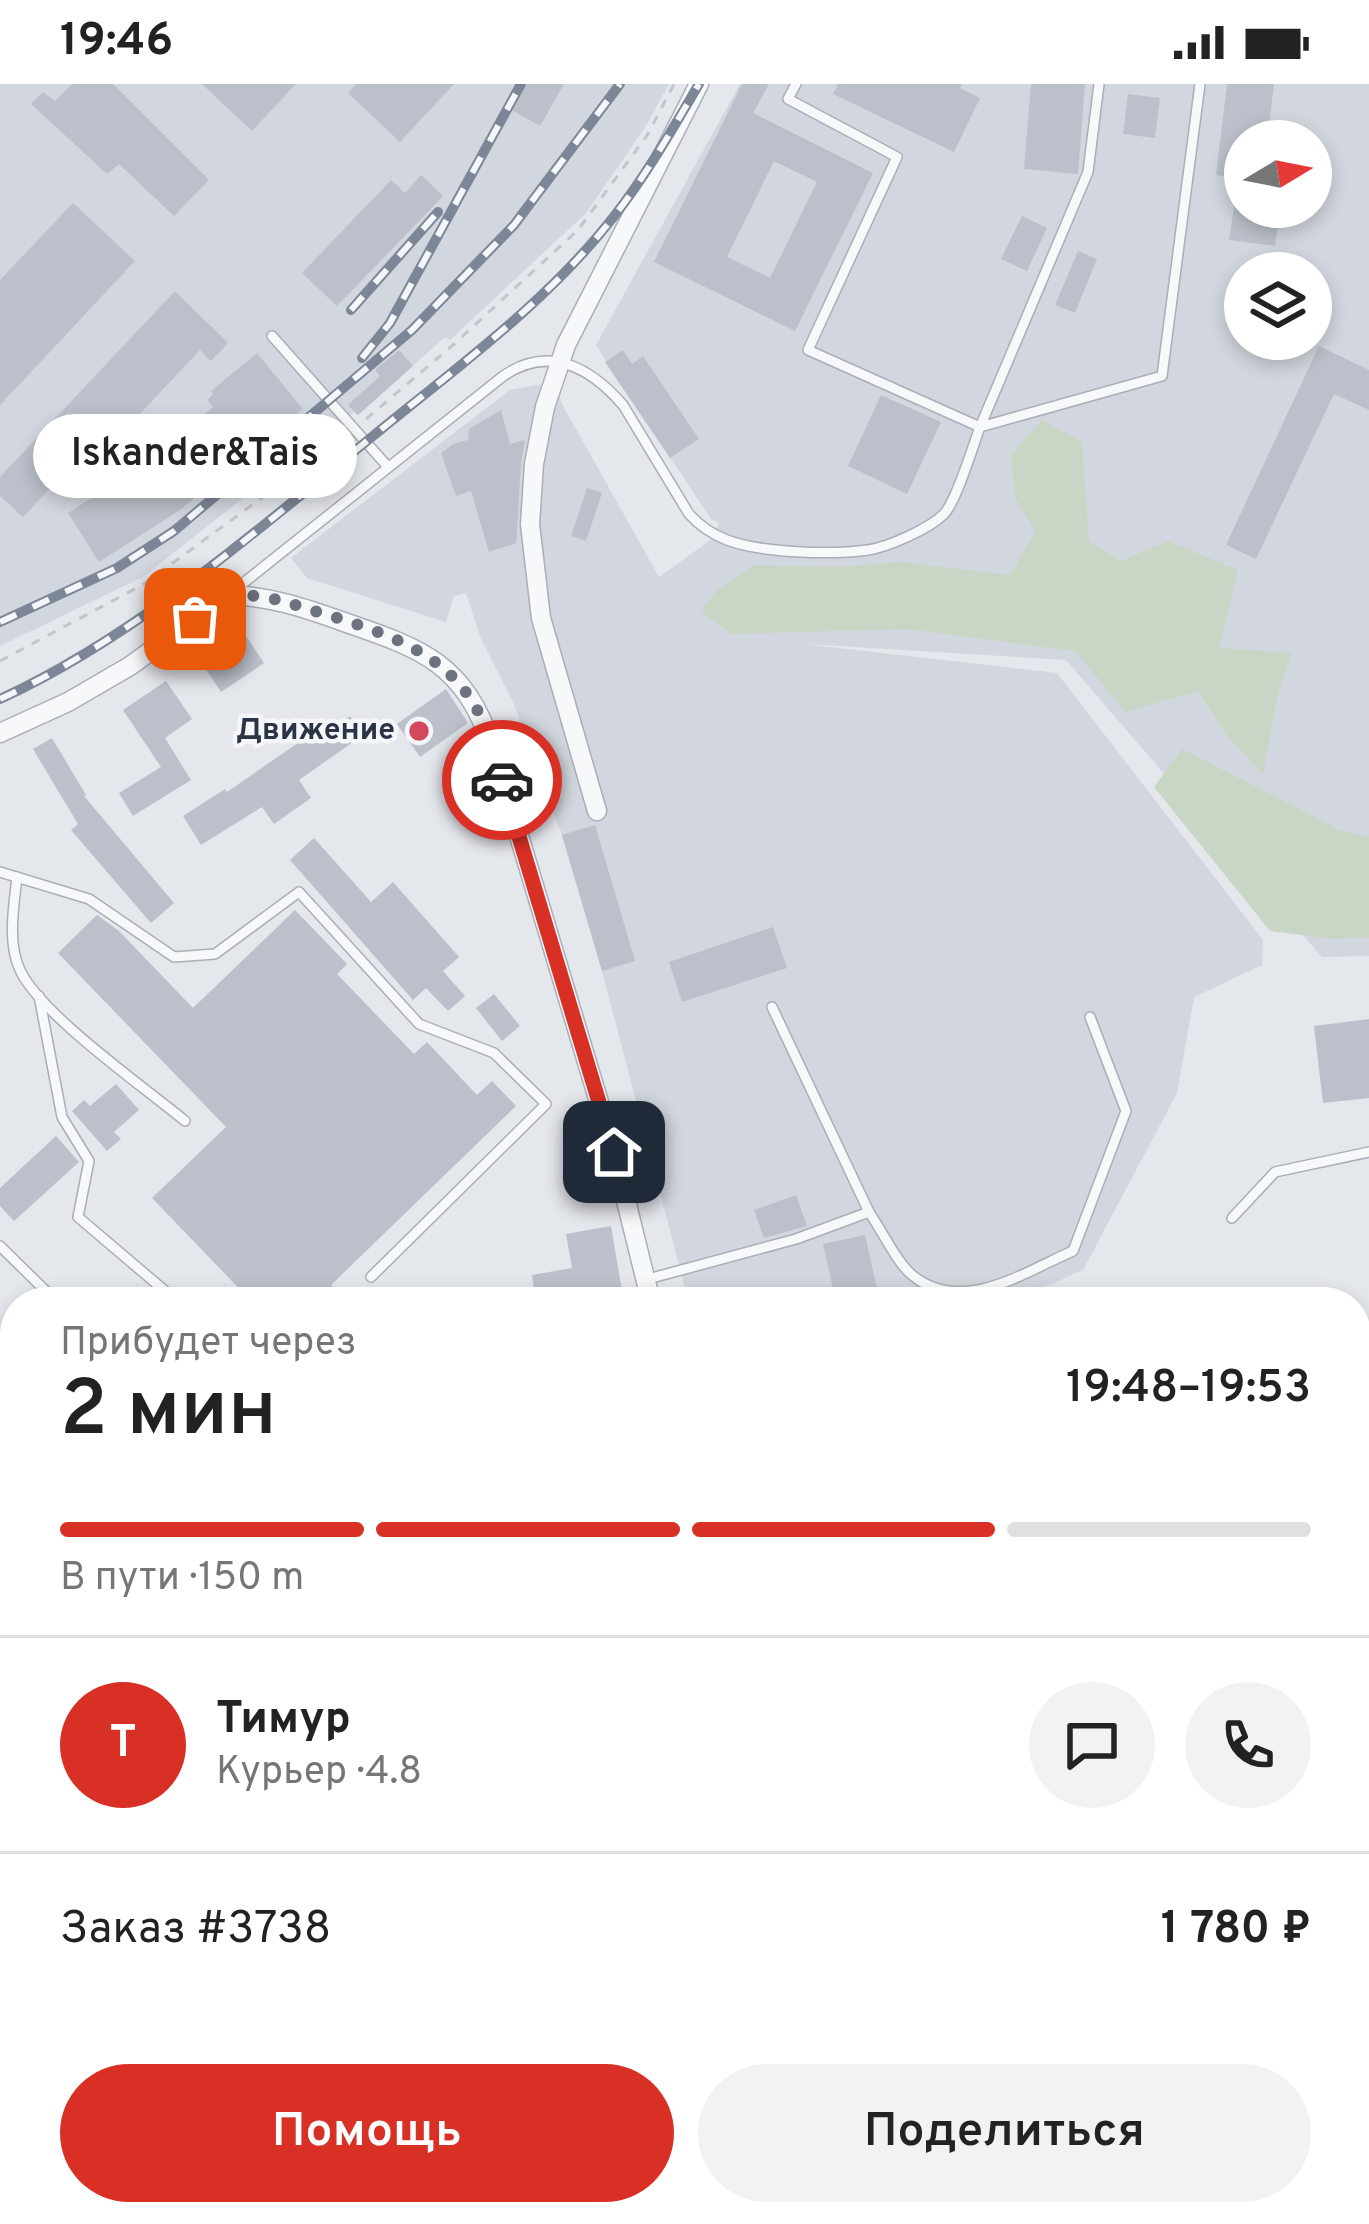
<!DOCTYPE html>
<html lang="ru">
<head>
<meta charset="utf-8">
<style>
	body { margin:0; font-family:Overpass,sans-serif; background:#f2f2f2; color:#222; height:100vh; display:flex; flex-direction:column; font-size:45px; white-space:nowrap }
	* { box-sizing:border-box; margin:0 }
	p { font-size:39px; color:#767676 }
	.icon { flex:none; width:66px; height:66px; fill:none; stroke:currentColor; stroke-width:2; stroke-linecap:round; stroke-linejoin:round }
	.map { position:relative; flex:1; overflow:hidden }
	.details { position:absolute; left:0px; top:1203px; width:1371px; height:939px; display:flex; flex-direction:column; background:#fff; border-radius:48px 48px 0 0; box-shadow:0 6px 18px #0003 }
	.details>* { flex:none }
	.needle { width:78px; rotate:80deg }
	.buttons { position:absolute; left:1224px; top:36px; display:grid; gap:24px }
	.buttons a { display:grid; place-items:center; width:108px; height:108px; border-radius:50%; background:#fff; box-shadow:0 6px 18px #0003; font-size:60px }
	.pin { position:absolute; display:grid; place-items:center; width:102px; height:102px; color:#fff; margin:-51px; border-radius:24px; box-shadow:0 6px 18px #0006 }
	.courier { position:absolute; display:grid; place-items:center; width:120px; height:120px; margin:-60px; border:9px solid #d93025; border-radius:50%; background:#fff; color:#222; box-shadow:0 3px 15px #0007 }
	.bubble { position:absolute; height:84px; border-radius:42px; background:#fff; box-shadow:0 6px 18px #0003; font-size:39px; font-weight:600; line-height:84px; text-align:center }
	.summary em { font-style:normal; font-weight:600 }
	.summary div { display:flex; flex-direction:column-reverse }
	.summary { display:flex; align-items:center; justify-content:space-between; height:204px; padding:0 60px }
	h1 { font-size:78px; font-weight:600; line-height:90px }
	.bar { display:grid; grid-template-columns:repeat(4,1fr); gap:18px 12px; align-content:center; height:144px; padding:0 60px }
	.bar i { height:15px; border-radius:9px; background:#e0e0e0 }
	.bar .on { background:#d93025 }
	.bar p { grid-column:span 4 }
	.line { display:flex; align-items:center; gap:30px; padding:0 60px; border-top:3px solid #e0e0e0 }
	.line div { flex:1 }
	.round { display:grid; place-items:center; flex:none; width:126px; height:126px; border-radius:63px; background:#f2f2f2 }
	.cta { display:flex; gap:24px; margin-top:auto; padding:24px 60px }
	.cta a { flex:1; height:138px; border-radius:72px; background:#d93025; color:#fff; font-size:48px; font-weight:600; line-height:138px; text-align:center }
	.cta a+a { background:#f2f2f2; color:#222 }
	.status { display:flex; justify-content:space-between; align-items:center; height:84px; padding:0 60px; background:#fff; direction:ltr }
	.status svg { height:33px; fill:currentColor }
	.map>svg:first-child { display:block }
	.built { fill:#d2d6de; fill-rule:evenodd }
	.green { fill:#c9d6c5 }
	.building { fill:#bbc0ca; fill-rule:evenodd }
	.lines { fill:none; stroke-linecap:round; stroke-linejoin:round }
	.lane-casing { stroke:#a9aeb7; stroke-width:12 }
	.street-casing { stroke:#a9aeb7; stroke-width:21 }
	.path { stroke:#c2c5cb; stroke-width:3; stroke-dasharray:9 9; stroke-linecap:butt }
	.lane { stroke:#f7f8fa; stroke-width:9 }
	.street { stroke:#f7f8fa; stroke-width:18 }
	.rail-casing { stroke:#7d8696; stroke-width:10 }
	.rail { stroke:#f4f6f9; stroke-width:6; stroke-dasharray:18; stroke-linecap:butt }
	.done { stroke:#6c737f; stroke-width:12; stroke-dasharray:0 21.6 }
	.route { stroke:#d93025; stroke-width:15 }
	.poi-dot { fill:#d1495b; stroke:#f4f6f9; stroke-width:4.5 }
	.labels { text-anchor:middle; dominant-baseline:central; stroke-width:9; stroke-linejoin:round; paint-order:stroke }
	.poi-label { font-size:30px; font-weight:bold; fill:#2b3445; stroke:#f4f6f9; text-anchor:end }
</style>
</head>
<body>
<div class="status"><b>19:46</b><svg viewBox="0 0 49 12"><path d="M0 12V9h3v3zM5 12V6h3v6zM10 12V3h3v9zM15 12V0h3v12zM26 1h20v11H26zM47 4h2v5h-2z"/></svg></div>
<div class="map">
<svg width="1369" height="2140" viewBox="0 0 1369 2140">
	<rect width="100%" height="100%" fill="#e4e7ec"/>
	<g class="built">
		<polygon points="0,0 669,0 644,45 586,129 450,256 445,253 358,331 354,328 329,352 325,349 143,493 0,562"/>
		<path d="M740,0H1369V872L1322,873L1066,576L804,560L1057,589L1263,856L1262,881L1194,913L1177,1009L1083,1186L1010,1218H696L686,1208L602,887L562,751L513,618L481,555L466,509L454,512L446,538L307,494L291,474L510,306L554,298L562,320L659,493L709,457L719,439L711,435L596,261ZM1245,57H1311V123H1245ZM1245,189H1311V255H1245Z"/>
		<polygon points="1356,1719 1369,1720 1369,2140 1094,2140 1100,2127 1356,2127"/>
	</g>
	<g class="green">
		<polygon points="1042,336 1082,358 1089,457 1121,477 1168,457 1238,486 1219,564 1292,569 1277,614 1263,690 1227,652 1198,607 1126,628 1075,567 907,545 731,550 701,527 716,507 754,481 835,483 900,478 1010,491 1036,447 1015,414 1011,371"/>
		<polygon points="1182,665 1340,746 1369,753 1369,853 1334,855 1270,847 1154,703"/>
	</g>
	<g class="building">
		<polygon points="72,0 113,0 209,96 174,132 119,80 107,90 31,20 43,8 55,17"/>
		<polygon points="202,0 296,0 252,47"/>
		<polygon points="356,0 454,0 400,58 348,9"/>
		<polygon points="527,0 564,0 540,42 512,26"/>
		<path d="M742,0H769L753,29L873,89L795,247L654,178ZM774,77L817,98L770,194L727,173Z"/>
		<polygon points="838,0 962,0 960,4 980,14 954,68 833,10"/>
		<polygon points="1031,0 1085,0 1078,90 1024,85"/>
		<polygon points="1227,0 1274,0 1267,57 1245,57 1245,95 1216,91"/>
		<polygon points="1128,10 1160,14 1155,54 1123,50"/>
		<polygon points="421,91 443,112 337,222 302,189 391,96 405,109"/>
		<polygon points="73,119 135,177 0,321 0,196"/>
		<polygon points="1234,123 1280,130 1275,162 1229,156"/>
		<polygon points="1022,132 1047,144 1027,187 1001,175"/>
		<polygon points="1078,167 1097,175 1075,229 1055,221"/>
		<polygon points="175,207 228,259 211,277 200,266 100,372 90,362 23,433 0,412 0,393"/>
		<polygon points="1319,262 1369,286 1369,326 1334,310 1256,475 1226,461"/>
		<polygon points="399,266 413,282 358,331 348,321 380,292 375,286"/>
		<polygon points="623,266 632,280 643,272 699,355 670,374 605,278"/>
		<polygon points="257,269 303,325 180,426 99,478 68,429 143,381 213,323 207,316 213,310 211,307"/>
		<polygon points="881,311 941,338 907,410 848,382"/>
		<polygon points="501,326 510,360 525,356 521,379 517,448 516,459 489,468 471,407 456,412 441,369 453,360 468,356 469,345"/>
		<polygon points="587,404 602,409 586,457 571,452"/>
		<polygon points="242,546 264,579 221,608 199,575"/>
		<polygon points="166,597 192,635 165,654 191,696 133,732 119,709 161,683 123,626"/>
		<polygon points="446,605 468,639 420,673 397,640"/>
		<polygon points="350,632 363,651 299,696 311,714 274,740 262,723 201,761 183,732 225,705 227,708 305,654 309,660"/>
		<polygon points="52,654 86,711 84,712 174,819 151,839 71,746 78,740 33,665"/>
		<polygon points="595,741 635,877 602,887 562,751"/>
		<polygon points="314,754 371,818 393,798 459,873 443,887 465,912 448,927 426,904 413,916 290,776"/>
		<polygon points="295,826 347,880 337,890 414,970 427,958 477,1011 492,997 516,1022 331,1201 347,1218 252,1218 152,1114 226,1043 58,869 97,831 119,847 193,924"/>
		<polygon points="773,843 787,884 682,918 669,878"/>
		<polygon points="494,910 520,942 502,957 476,924"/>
		<polygon points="1369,935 1369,1014 1323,1019 1314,942"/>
		<polygon points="116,1000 139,1026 114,1048 121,1055 107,1067 72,1027 84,1016 90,1022"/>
		<polygon points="56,1052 79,1078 14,1137 0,1122 0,1104"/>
		<polygon points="796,1111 807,1142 764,1154 754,1126"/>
		<polygon points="611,1142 622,1207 561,1218 536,1218 532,1191 572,1184 566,1150"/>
		<polygon points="865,1151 880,1218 836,1218 823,1160"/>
		<polygon points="0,1257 15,1271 15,1341 0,1327"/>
	</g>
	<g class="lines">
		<g class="lane-casing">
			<g id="lane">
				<polyline points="796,0 788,15 897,73 808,266 980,343 1088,88 1099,0"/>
				<polyline points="272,252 388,383"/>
				<path d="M232,508L502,293C548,260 590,283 623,321L689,430C700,442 711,450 727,456C761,469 832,471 868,466C888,463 929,445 944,430C956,418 973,362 980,343L1162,292L1200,0"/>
				<polyline points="0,788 89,815 174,873 215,870 299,808 419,940 494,969 546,1020 371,1193"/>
				<path d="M17,793C14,821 7,859 20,886C40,930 144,1003 185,1037"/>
				<polyline points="39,912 62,1033 89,1077 78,1133 178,1218"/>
				<polyline points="772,923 869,1128"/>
				<polyline points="1232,1134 1275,1088 1369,1068"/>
				<polyline points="0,1162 57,1218"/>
				<path d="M648,1195L796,1155L869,1128C881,1145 897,1179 912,1191C962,1232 1024,1188 1073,1167L1126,1027L1090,933"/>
				<polyline points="0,1348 15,1361"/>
				<polyline points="1369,1479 1369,1499"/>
				<polyline points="0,1619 15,1627"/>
				<polyline points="1356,1992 1369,1997"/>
				<polyline points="1356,2110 1369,2074"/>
				<polyline points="914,2136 924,2127"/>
				<polyline points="1156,2140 1173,2127"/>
				<polyline points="1345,2140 1350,2127"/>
			</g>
		</g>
		<g class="street-casing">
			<g id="street">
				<path d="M0,649L68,618L130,582L228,511C270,512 305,524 344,538C422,565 463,578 492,662L614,1068L651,1218"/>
				<polyline points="597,727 541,534 530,440 534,380 545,323 566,261 699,0"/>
				<polyline points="1356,1449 1369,1418"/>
				<polyline points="1356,1702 1369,1703"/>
				<polyline points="382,2127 395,2140"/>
				<polyline points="1007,2127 1017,2140"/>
				<polyline points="631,2140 640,2127"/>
				<polyline points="1079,2140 1084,2127"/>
			</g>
		</g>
		<g class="path">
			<polyline points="366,335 453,261 578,146 648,50 674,0"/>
			<polyline points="0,577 144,500 345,353"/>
		</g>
		<use href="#lane" class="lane"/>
		<use href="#street" class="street"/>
		<g class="rail-casing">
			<g id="rail">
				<polyline points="351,226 438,128"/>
				<polyline points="362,274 390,239 521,0"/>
				<polyline points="0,538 117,484 174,447 412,246 514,141 620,0"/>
				<path d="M0,615C134,554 259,445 373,352C457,283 548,218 615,131C647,90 673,44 699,0"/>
			</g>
		</g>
		<use href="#rail" class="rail"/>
	</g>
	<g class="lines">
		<path class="done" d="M195,535C234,507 237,508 284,517C350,540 432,554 472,617C487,640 494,669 502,696"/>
		<polyline class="route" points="502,696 614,1068"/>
	</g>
	<circle class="poi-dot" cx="419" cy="647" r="12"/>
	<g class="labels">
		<g class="poi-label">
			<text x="395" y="647">Движение</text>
		</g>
	</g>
</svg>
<div class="buttons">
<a><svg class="needle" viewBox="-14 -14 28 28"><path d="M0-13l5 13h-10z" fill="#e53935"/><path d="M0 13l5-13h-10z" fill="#767676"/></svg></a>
<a><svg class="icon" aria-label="layers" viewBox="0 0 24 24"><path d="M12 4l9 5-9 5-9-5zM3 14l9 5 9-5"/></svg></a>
</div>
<div class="pin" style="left:195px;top:535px;background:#ea580c"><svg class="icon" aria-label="bag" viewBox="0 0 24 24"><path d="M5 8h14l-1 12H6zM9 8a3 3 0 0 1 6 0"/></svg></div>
<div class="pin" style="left:614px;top:1068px;background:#1f2937"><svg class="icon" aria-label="home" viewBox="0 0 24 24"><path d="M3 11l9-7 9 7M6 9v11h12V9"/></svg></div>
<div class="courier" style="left:502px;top:696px"><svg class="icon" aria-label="car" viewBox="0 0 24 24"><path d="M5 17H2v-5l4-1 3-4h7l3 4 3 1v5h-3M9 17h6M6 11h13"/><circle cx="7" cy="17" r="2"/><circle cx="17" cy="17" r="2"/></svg></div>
<div class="bubble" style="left:33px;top:330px;width:324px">Iskander&amp;Tais</div>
<section class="details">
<div class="summary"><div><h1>2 мин</h1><p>Прибудет через</p></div><em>19:48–19:53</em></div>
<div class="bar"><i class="on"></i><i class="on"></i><i class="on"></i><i></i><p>В пути · 150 m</p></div>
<div class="line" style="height:216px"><b class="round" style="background:#d93025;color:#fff">Т</b><div><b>Тимур</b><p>Курьер · 4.8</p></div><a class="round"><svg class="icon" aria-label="chat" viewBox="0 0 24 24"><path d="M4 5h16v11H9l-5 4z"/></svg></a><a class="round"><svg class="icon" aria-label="phone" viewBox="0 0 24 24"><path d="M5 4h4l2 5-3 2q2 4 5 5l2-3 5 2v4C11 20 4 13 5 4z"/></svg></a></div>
<div class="line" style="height:156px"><div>Заказ #3738</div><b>1 780 ₽</b></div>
<div class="cta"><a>Помощь</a><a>Поделиться</a></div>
</section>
</div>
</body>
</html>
